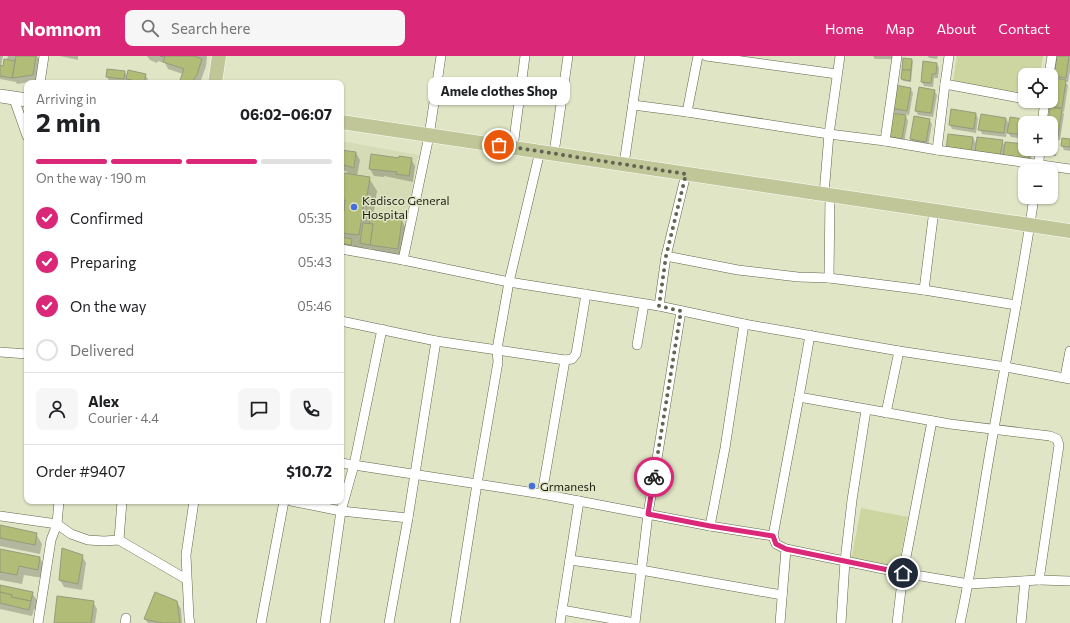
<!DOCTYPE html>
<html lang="en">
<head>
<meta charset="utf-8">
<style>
	body { margin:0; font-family:Commissioner,sans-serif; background:#f6f6f6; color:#202124; height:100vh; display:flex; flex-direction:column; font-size:15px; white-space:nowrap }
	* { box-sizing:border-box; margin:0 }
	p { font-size:13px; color:#757577 }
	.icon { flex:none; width:22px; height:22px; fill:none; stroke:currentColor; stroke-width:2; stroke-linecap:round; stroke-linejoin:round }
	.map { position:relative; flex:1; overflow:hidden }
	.panel { position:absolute; left:24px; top:24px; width:320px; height:424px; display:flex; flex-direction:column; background:#fff; border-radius:8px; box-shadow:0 1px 3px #0004 }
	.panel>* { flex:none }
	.buttons { position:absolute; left:1018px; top:12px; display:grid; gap:8px }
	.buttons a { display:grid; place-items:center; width:40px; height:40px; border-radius:8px; background:#fff; box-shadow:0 1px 3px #0004; font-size:20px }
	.pin { position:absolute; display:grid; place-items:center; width:34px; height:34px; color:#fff; margin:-17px; border:2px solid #fff; border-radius:50%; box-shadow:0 1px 4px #0007 }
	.courier { position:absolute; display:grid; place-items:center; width:40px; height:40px; margin:-20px; border:3px solid #db2777; border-radius:50%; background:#fff; color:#222; box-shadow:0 1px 5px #0007 }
	.bubble { position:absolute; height:28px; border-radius:8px; background:#fff; box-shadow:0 1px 3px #0004; font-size:13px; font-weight:700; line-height:28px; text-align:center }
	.head em { font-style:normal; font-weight:700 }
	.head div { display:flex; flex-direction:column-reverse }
	.head { display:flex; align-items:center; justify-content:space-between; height:68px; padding:0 12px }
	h1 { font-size:26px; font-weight:700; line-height:30px }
	.bar { display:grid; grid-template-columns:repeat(4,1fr); gap:6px 4px; align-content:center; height:48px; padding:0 12px }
	.bar i { height:5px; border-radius:3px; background:#e0e0e0 }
	.bar .current { background:#db2777 }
	.bar p { grid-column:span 4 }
	.line { display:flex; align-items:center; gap:10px; padding:0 12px; border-top:1px solid #e0e0e0 }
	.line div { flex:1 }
	.round { display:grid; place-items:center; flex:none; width:42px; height:42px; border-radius:8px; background:#f6f6f6 }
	ol { padding:0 12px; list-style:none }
	li { display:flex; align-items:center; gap:12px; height:44px }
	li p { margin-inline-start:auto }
	li .icon { padding:4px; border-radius:50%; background:#db2777; color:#fff; stroke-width:4 }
	li:last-child { color:#757577 }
	li i { width:22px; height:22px; border:2px solid #e0e0e0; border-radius:50% }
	header { display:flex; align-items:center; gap:24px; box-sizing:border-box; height:56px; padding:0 20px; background:#db2777; color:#fff }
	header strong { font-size:19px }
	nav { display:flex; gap:22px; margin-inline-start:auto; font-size:14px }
	.search { width:280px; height:36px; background:#f6f6f6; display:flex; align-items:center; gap:10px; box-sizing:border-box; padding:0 14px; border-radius:8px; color:#757577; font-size:15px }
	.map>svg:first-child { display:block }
	.built { fill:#d5dcb5 }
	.green { fill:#cdd6a1 }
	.shadow { fill:#0003 }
	.building { fill:#b1bc76; stroke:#969b7d }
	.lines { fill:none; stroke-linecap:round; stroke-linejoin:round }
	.minor-casing { stroke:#61664a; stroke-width:10 }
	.secondary-casing { stroke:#61664a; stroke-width:14 }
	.primary-casing { stroke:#fff; stroke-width:15 }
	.minor { stroke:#fff; stroke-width:9 }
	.secondary { stroke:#fff; stroke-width:13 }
	.primary { stroke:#c0c697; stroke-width:14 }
	.done { stroke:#616451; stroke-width:4; stroke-dasharray:0 7.2 }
	.route { stroke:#db2777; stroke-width:5 }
	.poi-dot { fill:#436edf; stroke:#dfe5c5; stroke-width:1.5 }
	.labels { text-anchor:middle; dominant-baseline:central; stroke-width:3; stroke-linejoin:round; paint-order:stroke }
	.poi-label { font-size:12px; fill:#1d1f13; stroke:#dfe5c5; text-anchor:start }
</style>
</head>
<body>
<header>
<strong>Nomnom</strong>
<div class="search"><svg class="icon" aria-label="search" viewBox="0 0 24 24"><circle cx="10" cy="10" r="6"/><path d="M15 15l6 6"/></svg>Search here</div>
<nav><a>Home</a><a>Map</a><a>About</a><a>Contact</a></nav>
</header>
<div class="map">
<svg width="1070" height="567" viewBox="0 0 1070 567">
	<rect width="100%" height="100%" fill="#dfe5c5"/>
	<polygon class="built" points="341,85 418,99 400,200 341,189"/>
	<g class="green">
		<polygon points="957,0 1043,0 1040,19 1025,19 1025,45 1035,45 1035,47 952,33"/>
		<polygon points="861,452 908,461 898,514 851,505"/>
	</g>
	<g class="shadow">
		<polygon points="0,0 3,0 1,10 4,11 8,0 37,0 40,5 37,25 17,28 16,26 0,23"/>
		<polygon points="60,0 78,0 78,4"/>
		<polygon points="147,0 207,0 206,10 200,27 180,27 183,18 168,13 165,7 158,5 157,7 150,4"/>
		<polygon points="873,0 893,0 892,3 875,3"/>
		<polygon points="928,0 938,0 937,3 929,2"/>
		<polygon points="1058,0 1070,0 1070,15 1068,26 1065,26 1068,29 1064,56 1062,55 1064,58 1060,84 1051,83 1051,67 1049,67 1053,53 1051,50 1057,24 1055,20"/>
		<polygon points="911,4 913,5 911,26 903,25 902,23"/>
		<polygon points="937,8 939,12 938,22 934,22 933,31 924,30 922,26"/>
		<polygon points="108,14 124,15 127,20 145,19 148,23 147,27 129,27 127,22 126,27 110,26 107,21"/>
		<polygon points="910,32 913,37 909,59 905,58 908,65 904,87 890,84 891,58 895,58 892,52"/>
		<polygon points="934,35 937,39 933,61 918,59 916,55"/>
		<polygon points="976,58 978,62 976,77 952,73 950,69"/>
		<polygon points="915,61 929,64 932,68 928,90 913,88 911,83"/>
		<polygon points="1006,63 1010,69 1010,63 1035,67 1025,67 1025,83 1011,81 1007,75 1006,81 982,78 980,73"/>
		<polygon points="949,79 973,82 977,89 1002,85 1005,91 1025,90 1025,93 1031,93 1032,95 1030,109 978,101 974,94 974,101"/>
		<polygon points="1070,84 1070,95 1064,94 1062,90"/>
		<polygon points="1051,90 1056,91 1057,92 1056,100 1047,99 1046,97 1047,93 1051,93"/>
		<polygon points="341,95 356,97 360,104 357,120 369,122 377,135 373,160 402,165 406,172 401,200 375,196 373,193 354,191 353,193 341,191 341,156 344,157 345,154 341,154 341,120 348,118 346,115 341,114"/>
		<polygon points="411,103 415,110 413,126 384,120 384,121 374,120 370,113 400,104"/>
		<polygon points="0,470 36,478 42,488 40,498 0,490"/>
		<polygon points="0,494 40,502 45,512 43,522 24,519 22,528 0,524"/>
		<polygon points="82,500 86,507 82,534 64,531 60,524"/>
		<polygon points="0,530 32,537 38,546 36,554 34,553 32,560 0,553"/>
		<polygon points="93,546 97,553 95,567 55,567"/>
		<polygon points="177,546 181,553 182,567 148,567 145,563"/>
	</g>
	<g class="building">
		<polygon points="16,0 36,0 33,19 12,22"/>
		<polygon points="160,0 194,0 202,3 197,19 191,27 179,27 184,13 163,6 165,1"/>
		<polygon points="1057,0 1069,0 1066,22 1054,20"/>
		<polygon points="903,2 912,3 911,14 902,14"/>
		<polygon points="4,3 15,5 12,22 0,20 0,9 3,10"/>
		<polygon points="923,5 937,7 936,18 932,18 931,27 921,26"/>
		<polygon points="107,13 125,15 124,23 106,21"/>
		<polygon points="128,14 146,18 144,27 126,23"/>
		<polygon points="902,14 911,14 910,25 901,23"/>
		<polygon points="1054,22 1066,24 1062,52 1050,50"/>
		<polygon points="895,29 911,32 907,55 891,52"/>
		<polygon points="919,31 935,34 931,57 915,55"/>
		<polygon points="1050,51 1062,53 1058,80 1051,79 1051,67 1048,67"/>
		<polygon points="951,53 976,57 974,73 949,69"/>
		<polygon points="890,57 906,59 902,83 886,80"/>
		<polygon points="981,58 1006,62 1004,77 978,74"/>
		<polygon points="914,60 930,63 926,86 910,83"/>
		<polygon points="1010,61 1035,65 1035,67 1025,67 1025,79 1007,77"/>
		<polygon points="948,78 973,81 971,97 946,93"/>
		<polygon points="977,81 1003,84 1000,100 975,96"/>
		<polygon points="1062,82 1070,83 1070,91 1061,90"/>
		<polygon points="1005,86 1025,88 1025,93 1030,93 1028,105 1003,101"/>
		<polygon points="1051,89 1056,90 1055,99 1045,98 1046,93 1051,93"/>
		<polygon points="341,94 356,96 354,112 341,108"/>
		<polygon points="371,98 399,102 399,100 412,102 409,120 396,118 397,116 369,113"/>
		<polygon points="343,117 370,121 366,147 364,147 359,179 341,177 341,155 344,155 345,144 341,143 341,119 343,119"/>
		<polygon points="371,159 402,164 398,193 370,189 373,168 369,168"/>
		<polygon points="363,167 373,168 370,189 360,187"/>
		<polygon points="341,181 352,183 351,189 341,187"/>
		<polygon points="0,469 37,477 35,489 0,482"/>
		<polygon points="62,492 83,499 78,528 59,524"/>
		<polygon points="0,493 40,501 38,514 19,510 17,519 0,516"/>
		<polygon points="0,529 33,536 31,545 11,541 12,539 0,536"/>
		<polygon points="0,536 12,539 11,541 31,545 29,554 0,547"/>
		<polygon points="155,536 177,545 180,567 162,567 144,563"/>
		<polygon points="57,540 94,545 91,567 54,567"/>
	</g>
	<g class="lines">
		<g class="minor-casing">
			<g id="minor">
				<polyline points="706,0 837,18"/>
				<polyline points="949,0 945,28 1025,43"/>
				<polyline points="1049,19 1052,0"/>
				<polyline points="40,27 44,0"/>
				<polyline points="14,43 27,80"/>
				<polyline points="633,49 687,56 829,78 885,85 937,94 1070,113"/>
				<polyline points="687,56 698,0"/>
				<polyline points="1042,67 1045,45"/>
				<polyline points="885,85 897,0"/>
				<polyline points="513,91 525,0"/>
				<polyline points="937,94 945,28"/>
				<polyline points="554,97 568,0"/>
				<polyline points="624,108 640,0"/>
				<polyline points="1038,115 1040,93"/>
				<polyline points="686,118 666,200 659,250 744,268 899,295 1006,311 1070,323"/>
				<polyline points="824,138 829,78 840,0"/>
				<polyline points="341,193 403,204 509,226 659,250"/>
				<polyline points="666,200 738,214 798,221 829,222 924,234 1016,249"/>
				<polyline points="403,204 429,80 441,0"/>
				<polyline points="829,222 830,139"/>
				<polyline points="924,234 934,154"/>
				<polyline points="341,265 436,285 565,304 572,303 576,298 586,238"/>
				<polyline points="637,289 644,248"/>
				<polyline points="0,296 27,298"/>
				<polyline points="1065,321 1070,295"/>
				<polyline points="886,357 899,295"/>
				<polyline points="341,407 542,438 710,470 773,480 799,341"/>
				<polyline points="542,438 565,304"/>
				<polyline points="291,445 341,455 408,462"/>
				<polyline points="0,460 57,468 71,478 88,484 104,485 119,484 186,523"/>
				<polyline points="710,470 725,392 744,268"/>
				<polyline points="773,480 776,488 786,493 903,517 969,528 1039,524 1059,389 1057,383 1050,380 950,368 799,341 810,279"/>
				<polyline points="119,484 122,445"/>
				<polyline points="570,504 641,514 782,539"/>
				<polyline points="1039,524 1070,525"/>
				<polyline points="562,554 635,567 648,458 681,255"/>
				<polyline points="38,567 51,484 57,468 59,445"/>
				<polyline points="125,567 126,562"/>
				<polyline points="190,567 189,562 186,499 194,445"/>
				<polyline points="261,567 284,445"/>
				<polyline points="325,567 341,455 354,409 382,273"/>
				<polyline points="389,567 408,462 436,285"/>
				<polyline points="455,567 477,428 498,306 497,293 509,226 540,95"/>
				<polyline points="560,567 579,445"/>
				<polyline points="780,567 786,493"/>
				<polyline points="841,567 845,505 852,444 866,354"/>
				<polyline points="897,567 903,517 932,365"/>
				<path d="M960,567C974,503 982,438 994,373C1007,296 1023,219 1034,141"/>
				<polyline points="1021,567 1025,525"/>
			</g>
		</g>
		<g class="secondary-casing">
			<polyline id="secondary" points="0,40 27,44"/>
		</g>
		<g class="primary-casing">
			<g id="primary">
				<polyline points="215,27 219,0"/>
				<polyline points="341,66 1070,175"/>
			</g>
		</g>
		<use href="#minor" class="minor"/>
		<use href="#secondary" class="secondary"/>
		<use href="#primary" class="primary"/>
	</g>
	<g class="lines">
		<polyline class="done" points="499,89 686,118 666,200 659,250 681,255 654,421"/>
		<polyline class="route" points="654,421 648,458 710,470 773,480 776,488 786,493 903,517"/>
	</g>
	<g class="poi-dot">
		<circle cx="354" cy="151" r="4"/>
		<circle cx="532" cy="430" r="4"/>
	</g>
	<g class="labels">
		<g class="poi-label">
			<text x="362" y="144">Kadisco General<tspan x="362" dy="14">Hospital</tspan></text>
			<text x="540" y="430">Grmanesh</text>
		</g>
	</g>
</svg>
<div class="buttons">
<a><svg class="icon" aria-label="locate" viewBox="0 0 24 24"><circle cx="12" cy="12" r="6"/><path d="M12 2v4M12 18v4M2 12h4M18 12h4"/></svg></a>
<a>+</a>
<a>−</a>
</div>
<div class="pin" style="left:499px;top:89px;background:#ea580c"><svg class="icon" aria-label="bag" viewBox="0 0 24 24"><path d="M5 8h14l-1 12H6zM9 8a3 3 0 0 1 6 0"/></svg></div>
<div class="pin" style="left:903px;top:517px;background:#1f2937"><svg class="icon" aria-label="home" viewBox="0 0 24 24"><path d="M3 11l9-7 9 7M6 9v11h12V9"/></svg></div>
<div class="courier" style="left:654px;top:421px"><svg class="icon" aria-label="bike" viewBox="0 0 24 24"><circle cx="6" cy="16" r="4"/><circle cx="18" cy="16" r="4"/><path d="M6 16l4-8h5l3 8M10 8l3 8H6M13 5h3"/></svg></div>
<div class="bubble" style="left:428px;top:21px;width:142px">Amele clothes Shop</div>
<section class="panel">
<div class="head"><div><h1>2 min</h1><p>Arriving in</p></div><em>06:02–06:07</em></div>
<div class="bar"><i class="current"></i><i class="current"></i><i class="current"></i><i></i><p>On the way · 190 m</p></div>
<ol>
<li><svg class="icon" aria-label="check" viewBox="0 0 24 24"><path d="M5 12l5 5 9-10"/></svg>Confirmed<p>05:35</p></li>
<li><svg class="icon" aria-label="check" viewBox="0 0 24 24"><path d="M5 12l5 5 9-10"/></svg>Preparing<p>05:43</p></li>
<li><svg class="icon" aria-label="check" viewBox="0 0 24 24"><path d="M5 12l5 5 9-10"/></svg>On the way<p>05:46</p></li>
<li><i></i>Delivered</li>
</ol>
<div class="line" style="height:72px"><a class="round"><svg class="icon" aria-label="person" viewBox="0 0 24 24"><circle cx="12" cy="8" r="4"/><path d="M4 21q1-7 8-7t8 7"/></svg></a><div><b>Alex</b><p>Courier · 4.4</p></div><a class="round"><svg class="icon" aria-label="chat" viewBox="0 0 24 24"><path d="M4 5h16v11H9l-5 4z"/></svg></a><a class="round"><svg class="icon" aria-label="phone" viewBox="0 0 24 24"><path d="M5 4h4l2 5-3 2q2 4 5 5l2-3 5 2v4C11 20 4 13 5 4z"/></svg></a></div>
<div class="line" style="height:52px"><div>Order #9407</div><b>$10.72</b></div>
</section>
</div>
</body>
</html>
